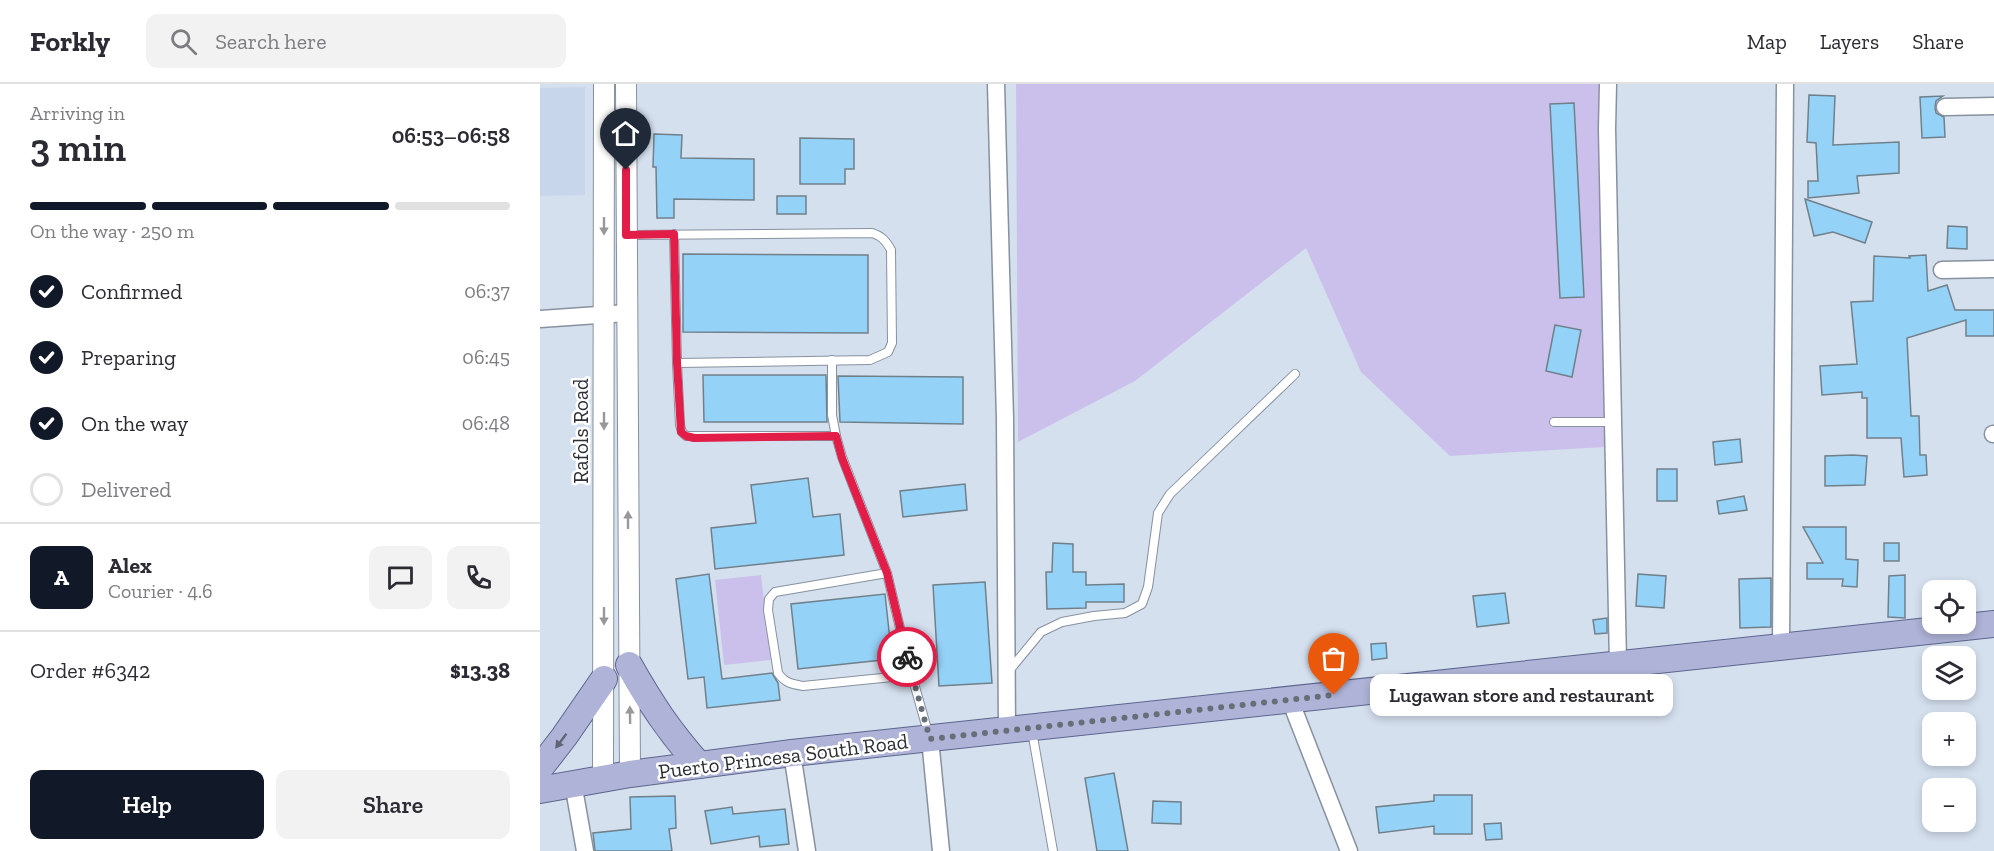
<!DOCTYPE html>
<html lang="en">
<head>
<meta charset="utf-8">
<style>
	body { margin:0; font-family:"Zilla Slab",serif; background:#f2f2f3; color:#2b2b33; height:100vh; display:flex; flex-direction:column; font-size:22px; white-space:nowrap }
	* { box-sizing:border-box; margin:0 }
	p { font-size:20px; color:#7c7c81 }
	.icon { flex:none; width:33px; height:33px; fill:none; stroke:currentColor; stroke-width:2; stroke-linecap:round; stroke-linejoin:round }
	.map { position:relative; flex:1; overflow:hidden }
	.drawer { display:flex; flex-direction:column; background:#fff; width:540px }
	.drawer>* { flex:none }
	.tools { position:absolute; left:1382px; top:496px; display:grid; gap:12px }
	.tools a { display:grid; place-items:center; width:54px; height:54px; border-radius:12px; background:#fff; box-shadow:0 3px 9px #0003; font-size:30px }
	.pin { position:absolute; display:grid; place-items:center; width:51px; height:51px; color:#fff; margin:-62px -26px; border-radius:50% 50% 50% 0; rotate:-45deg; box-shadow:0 0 6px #0007 }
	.pin .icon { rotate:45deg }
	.courier { position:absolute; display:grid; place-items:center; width:60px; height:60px; margin:-30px; border:4px solid #e11d48; border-radius:50%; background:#fff; color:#222; box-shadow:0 2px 8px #0007 }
	.bubble { position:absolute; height:42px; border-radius:12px; background:#fff; box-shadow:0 3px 9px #0003; font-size:20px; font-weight:600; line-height:42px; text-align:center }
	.overview em { font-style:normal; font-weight:600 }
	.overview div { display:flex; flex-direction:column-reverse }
	.overview { display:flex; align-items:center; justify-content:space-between; height:102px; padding:0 30px }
	h1 { font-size:39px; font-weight:600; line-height:45px }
	.bar { display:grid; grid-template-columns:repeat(4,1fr); gap:9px 6px; align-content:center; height:72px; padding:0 30px }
	.bar i { height:8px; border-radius:4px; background:#e1e1e2 }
	.bar .current { background:#111827 }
	.bar p { grid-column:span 4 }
	.line { display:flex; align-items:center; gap:15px; padding:0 30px; border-top:2px solid #e1e1e2 }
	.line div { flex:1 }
	.round { display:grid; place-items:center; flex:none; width:63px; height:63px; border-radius:12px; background:#f2f2f3 }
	ol { padding:0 30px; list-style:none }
	li { display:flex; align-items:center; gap:18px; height:66px }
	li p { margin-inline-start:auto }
	li .icon { padding:6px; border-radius:50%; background:#111827; color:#fff; stroke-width:4 }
	li:last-child { color:#7c7c81 }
	li i { width:33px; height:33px; border:3px solid #e1e1e2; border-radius:50% }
	.primary-button { display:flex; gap:12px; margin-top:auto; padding:12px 30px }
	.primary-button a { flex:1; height:69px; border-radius:12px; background:#111827; color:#fff; font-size:24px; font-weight:600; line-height:69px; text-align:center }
	.primary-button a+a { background:#f2f2f3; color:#2b2b33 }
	header { display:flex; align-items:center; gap:36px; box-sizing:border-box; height:84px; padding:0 30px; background:#fff; border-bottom:2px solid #e1e1e2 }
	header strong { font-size:28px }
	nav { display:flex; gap:33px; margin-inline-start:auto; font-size:21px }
	.search { width:420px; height:54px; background:#f2f2f3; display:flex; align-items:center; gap:15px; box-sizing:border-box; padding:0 21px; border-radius:12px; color:#7c7c81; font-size:22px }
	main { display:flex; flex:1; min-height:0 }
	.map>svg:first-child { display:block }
	.built { fill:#c7d6eb }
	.green { fill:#cbc0ec }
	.building { fill:#95d2f8; stroke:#70808a; stroke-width:1.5 }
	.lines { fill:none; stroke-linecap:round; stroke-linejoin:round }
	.service-casing { stroke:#87919f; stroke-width:10 }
	.minor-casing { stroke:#87919f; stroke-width:19 }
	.tertiary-casing { stroke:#87919f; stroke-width:22 }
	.primary-casing { stroke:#5d658d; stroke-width:28 }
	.service { stroke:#fff; stroke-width:8 }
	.minor { stroke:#fff; stroke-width:16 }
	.tertiary { stroke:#fff; stroke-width:20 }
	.primary { stroke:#aeb3d7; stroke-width:26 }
	.oneway { fill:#96989a }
	.oneway2 { fill:#606476 }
	.done { stroke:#676e77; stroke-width:6; stroke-dasharray:0 10.8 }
	.route { stroke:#e11d48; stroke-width:8 }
	.labels { text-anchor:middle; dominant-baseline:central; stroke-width:5; stroke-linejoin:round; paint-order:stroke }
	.street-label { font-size:21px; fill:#2c3036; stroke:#fff }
</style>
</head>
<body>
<header>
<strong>Forkly</strong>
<div class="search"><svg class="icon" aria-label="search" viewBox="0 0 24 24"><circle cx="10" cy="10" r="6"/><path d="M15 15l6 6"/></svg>Search here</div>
<nav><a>Map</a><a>Layers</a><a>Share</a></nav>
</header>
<main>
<section class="drawer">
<div class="overview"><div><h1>3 min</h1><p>Arriving in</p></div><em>06:53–06:58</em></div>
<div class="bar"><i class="current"></i><i class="current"></i><i class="current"></i><i></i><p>On the way · 250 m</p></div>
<ol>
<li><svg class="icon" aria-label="check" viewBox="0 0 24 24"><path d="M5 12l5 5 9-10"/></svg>Confirmed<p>06:37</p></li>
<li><svg class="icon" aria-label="check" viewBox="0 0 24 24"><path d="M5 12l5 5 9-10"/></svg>Preparing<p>06:45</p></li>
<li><svg class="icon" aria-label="check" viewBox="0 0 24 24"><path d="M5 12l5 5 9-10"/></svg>On the way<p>06:48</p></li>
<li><i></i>Delivered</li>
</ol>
<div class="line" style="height:108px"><b class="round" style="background:#111827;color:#fff">A</b><div><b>Alex</b><p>Courier · 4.6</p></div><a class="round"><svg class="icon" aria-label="chat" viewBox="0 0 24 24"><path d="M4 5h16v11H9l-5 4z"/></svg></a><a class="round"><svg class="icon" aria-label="phone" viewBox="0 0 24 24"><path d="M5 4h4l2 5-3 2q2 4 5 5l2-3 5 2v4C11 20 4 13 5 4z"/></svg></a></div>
<div class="line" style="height:78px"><div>Order #6342</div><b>$13.38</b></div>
<div class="primary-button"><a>Help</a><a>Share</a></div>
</section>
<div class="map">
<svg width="1454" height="767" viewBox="0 0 1454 767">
	<rect width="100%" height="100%" fill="#d5e0ef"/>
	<polygon class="built" points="45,3 45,111 0,112 0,4"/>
	<g class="green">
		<polygon points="476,0 1066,0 1064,363 910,372 821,288 766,164 595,297 478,358"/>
		<polygon points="221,491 231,576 184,581 175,496"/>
	</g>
	<g class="building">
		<polygon points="1269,11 1295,12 1293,61 1359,58 1359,89 1317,92 1319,109 1268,114 1268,97 1278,97 1276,59 1267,58"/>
		<polygon points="1403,12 1396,17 1395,24 1396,29 1404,33 1405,53 1382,54 1380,13"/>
		<polygon points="1034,19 1044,213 1020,214 1010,20"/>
		<polygon points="114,50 142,51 141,74 214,75 214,116 134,115 134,134 117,134 116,83 113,83"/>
		<polygon points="260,54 314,55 314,85 305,85 305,100 260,100"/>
		<rect x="237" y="112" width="29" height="18"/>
		<polygon points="1265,115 1332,138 1325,159 1293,148 1274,152"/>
		<polygon points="1408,142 1427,143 1427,165 1407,164"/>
		<polygon points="143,170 328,171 328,249 143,248"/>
		<polygon points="1386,171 1388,207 1407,201 1415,226 1454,226 1454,252 1426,252 1426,236 1367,254 1371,332 1379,332 1380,371 1386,371 1387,391 1364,393 1361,354 1327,354 1327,314 1322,314 1322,308 1282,311 1280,282 1317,280 1311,218 1333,217 1334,172 1370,174 1369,172"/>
		<polygon points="1015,241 1041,246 1032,293 1006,287"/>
		<polygon points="163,291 286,291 287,338 164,338"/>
		<polygon points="298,292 423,293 423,340 300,338"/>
		<polygon points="1200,355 1202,378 1175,381 1173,358"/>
		<polygon points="1313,371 1327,372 1325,401 1285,402 1285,372"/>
		<rect x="1117" y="385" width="20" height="32"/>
		<polygon points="268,394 273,433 300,430 304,471 175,485 171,444 216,439 211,401"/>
		<polygon points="425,400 427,426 363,433 360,407"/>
		<polygon points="1204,412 1207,426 1179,430 1177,417"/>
		<polygon points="1263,443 1306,443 1306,475 1318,476 1317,503 1302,502 1303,495 1267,495 1267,479 1283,479"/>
		<polygon points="513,459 533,460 533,488 546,488 546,501 584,500 584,518 546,518 546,524 507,525 506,488 512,488"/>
		<rect x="1344" y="459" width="15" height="18"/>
		<polygon points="169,490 182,595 232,589 238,599 240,616 167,624 164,593 148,595 136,495"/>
		<polygon points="1098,490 1126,492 1124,524 1096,522"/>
		<polygon points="1365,491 1365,534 1348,533 1349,492"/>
		<polygon points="1231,494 1231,543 1200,544 1199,495"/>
		<polygon points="445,498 452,599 399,602 393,501"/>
		<polygon points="965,509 969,539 937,543 933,512"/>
		<polygon points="345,510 352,575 258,585 251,520"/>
		<polygon points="1067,534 1067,549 1055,550 1053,536"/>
		<polygon points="846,559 847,574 832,576 831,560"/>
		<polygon points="574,689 588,767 557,767 545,694"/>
		<polygon points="894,711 932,711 932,750 894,750 894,742 839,749 836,723 894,717"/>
		<polygon points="135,712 136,744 129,745 132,767 55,767 53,749 91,745 90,713"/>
		<polygon points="613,717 641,718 641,740 612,739"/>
		<polygon points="192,723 193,730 245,725 249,760 220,763 219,752 171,760 165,727"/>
		<polygon points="961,739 962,755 946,756 944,740"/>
	</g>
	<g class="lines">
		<g class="service-casing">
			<g id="service">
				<path d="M87,151L332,149C342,152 346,157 351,166L352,259L348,268L330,276L137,279L134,150"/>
				<path d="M292,276V331L296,352L302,373L347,489L368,578L364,588L352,593L263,602C252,600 245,599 238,589L228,526L229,515L235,508L347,489"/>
				<polyline points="137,279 140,341 142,348 146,352 296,352"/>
				<polyline points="1014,338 1074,338"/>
				<polyline points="368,578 389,652"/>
				<polyline points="468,588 501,548 522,538 554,532 585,529 602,520 608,503 618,429 630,410 755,290"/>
				<polyline points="492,647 513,767"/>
			</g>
		</g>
		<g class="minor-casing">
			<g id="minor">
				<polyline points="456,0 465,335 467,647"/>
				<polyline points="1068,0 1067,45 1078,579"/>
				<polyline points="1405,23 1454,22"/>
				<polyline points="1402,186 1454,185"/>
				<polyline points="0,235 87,229"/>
				<polyline points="1453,350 1454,350"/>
				<polyline points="1241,562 1245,0"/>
				<polyline points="750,616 809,767"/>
				<polyline points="390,655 401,767"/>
				<polyline points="252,669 267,767"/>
				<polyline points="33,699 45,767"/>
			</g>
		</g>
		<g class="tertiary-casing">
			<g id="tertiary">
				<polyline points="86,0 90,690"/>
				<polyline points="63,694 64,0"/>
			</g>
		</g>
		<g class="primary-casing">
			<g id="primary">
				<path d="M89,581C111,620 129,647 159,681"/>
				<polyline points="0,684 24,653 64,595"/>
				<polyline points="0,706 90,690 252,669 1454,540"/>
			</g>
		</g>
		<use href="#service" class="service"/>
		<use href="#minor" class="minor"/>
		<use href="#tertiary" class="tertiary"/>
		<use href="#primary" class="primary"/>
	</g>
	<defs><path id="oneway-solid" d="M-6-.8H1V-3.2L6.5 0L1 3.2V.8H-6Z" transform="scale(1.5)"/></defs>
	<g class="oneway">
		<use href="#oneway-solid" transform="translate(64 142) rotate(90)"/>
		<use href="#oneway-solid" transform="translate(64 337) rotate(90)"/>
		<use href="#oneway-solid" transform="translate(88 436) rotate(-90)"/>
		<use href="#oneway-solid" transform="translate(64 532) rotate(90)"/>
		<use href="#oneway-solid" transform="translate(90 631) rotate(-91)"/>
	</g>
	<use class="oneway2" href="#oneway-solid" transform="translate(21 657) rotate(127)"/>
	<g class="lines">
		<polyline class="done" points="367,573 390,655 794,611"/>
		<polyline class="route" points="86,86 86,151 134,150 137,279 141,348 146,352 154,354 296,352 302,374 347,489 367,573"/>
	</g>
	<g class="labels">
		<g class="street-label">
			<text transform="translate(40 347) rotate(-90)">Rafols Road</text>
			<text transform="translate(243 672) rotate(-7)">Puerto Princesa South Road</text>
		</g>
	</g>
</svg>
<div class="tools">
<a><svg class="icon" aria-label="locate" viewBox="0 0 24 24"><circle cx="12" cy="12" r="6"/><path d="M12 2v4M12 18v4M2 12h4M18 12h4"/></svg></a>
<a><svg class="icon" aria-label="layers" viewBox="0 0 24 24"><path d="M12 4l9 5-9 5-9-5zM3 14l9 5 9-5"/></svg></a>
<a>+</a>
<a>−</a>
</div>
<div class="pin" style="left:794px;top:611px;background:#ea580c"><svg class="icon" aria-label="bag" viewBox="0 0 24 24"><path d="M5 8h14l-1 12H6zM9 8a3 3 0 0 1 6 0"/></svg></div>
<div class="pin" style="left:86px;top:86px;background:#1f2937"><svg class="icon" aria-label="home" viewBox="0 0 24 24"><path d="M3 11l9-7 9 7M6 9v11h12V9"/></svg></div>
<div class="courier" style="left:367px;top:573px"><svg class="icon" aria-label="bike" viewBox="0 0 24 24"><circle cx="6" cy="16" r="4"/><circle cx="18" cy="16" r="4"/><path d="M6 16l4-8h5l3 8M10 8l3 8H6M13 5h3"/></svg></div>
<div class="bubble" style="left:830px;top:590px;width:303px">Lugawan store and restaurant</div>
</div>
</main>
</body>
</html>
